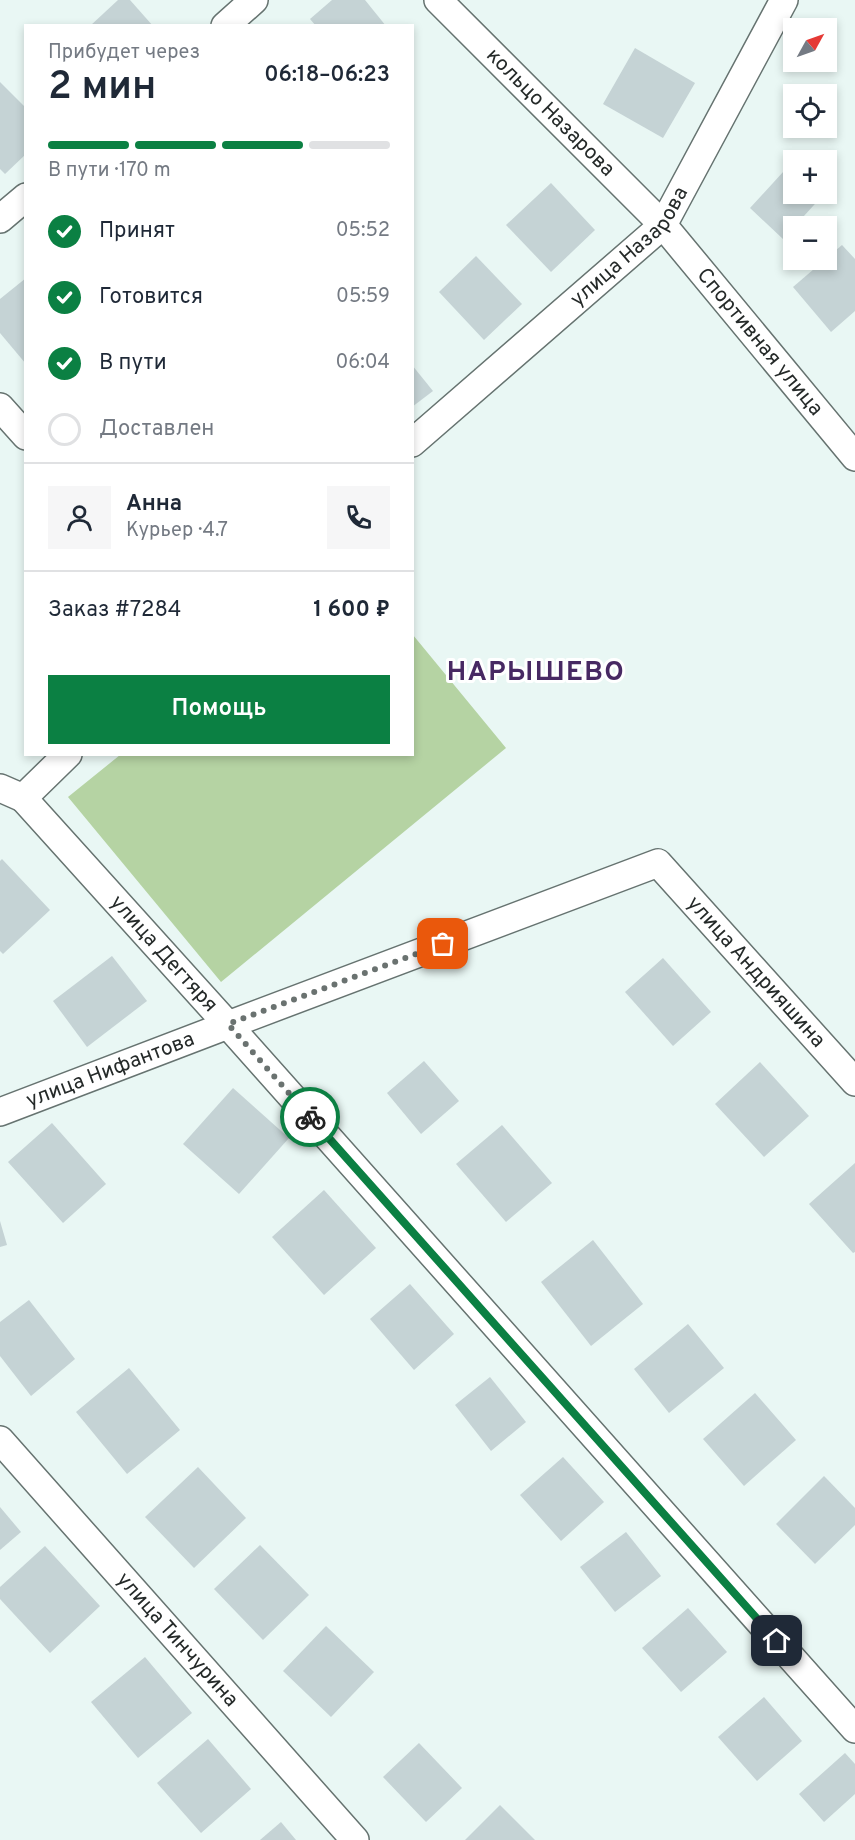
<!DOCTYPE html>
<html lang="ru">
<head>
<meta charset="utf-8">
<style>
	body { margin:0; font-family:Overpass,sans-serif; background:#f6f6f7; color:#1f2937; height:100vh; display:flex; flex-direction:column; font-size:22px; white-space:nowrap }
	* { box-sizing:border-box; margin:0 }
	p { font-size:20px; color:#747a83 }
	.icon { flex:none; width:33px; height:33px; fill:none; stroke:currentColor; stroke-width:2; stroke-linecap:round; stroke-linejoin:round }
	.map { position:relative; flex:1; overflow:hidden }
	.sheet { position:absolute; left:24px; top:24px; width:390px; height:732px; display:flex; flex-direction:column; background:#fff; border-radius:0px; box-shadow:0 3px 9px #0003 }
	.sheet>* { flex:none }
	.needle { width:39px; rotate:50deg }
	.controls { position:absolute; left:783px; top:18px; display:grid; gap:12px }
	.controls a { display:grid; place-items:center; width:54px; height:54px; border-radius:0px; background:#fff; box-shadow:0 3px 9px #0003; font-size:30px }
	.pin { position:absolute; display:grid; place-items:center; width:51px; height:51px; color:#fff; margin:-26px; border-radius:12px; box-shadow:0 3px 9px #0006 }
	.courier { position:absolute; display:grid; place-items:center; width:60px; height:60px; margin:-30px; border:4px solid #0b8043; border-radius:50%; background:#fff; color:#222; box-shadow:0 2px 8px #0007 }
	.headline em { font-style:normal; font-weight:600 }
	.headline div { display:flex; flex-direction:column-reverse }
	.headline { display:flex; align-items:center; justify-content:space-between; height:102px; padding:0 24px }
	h1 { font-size:39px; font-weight:600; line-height:45px }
	.bar { display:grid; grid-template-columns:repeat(4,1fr); gap:9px 6px; align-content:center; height:72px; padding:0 24px }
	.bar i { height:8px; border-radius:4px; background:#e0e1e3 }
	.bar .on { background:#0b8043 }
	.bar p { grid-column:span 4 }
	.line { display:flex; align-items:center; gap:15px; padding:0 24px; border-top:2px solid #e0e1e3 }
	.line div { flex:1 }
	.round { display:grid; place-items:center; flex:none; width:63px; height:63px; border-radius:0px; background:#f6f6f7 }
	ol { padding:0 24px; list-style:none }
	li { display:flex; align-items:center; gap:18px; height:66px }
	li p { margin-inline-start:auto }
	li .icon { padding:6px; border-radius:50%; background:#0b8043; color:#fff; stroke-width:4 }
	li:last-child { color:#747a83 }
	li i { width:33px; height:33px; border:3px solid #e0e1e3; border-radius:50% }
	.button { display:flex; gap:12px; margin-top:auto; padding:12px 24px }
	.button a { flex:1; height:69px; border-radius:0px; background:#0b8043; color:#fff; font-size:24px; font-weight:600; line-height:69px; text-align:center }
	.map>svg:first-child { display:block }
	.green { fill:#b5d3a3 }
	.building { fill:#c5d3d5 }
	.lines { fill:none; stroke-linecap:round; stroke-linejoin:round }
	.minor-casing { stroke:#667370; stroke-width:30 }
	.minor { stroke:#fff; stroke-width:27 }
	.done { stroke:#6a7270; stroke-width:6; stroke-dasharray:0 10.8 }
	.route { stroke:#0b8043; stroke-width:8 }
	.labels { text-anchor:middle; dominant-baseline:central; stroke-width:6; stroke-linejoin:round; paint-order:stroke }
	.street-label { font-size:21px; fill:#252a29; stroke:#fff }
	.district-label { font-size:27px; font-weight:bold; letter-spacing:1.5px; fill:#472963; stroke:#fff }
</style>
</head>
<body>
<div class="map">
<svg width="855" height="1840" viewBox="0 0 855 1840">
	<rect width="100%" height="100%" fill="#e9f7f4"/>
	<polygon class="green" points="413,635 506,748 221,982 68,797 120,755 412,754"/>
	<g class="building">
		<polygon points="118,0 130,0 153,26 90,26"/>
		<polygon points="332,0 365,0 386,26 316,26 310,19"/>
		<polygon points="635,48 695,83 663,138 603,104"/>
		<polygon points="0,82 26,108 26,154 5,174 0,169"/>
		<polygon points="794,160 794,194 824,194 783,239 750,208"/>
		<polygon points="551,183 595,230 551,272 506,225"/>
		<polygon points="842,245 855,259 855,311 831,332 793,287"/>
		<polygon points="476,256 522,304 484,340 439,292"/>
		<polygon points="26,278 26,364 0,333 0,299"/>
		<polygon points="412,365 433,391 412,407"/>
		<polygon points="2,859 50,910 3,954 0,951 0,861"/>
		<polygon points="112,956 147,1001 87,1047 53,1001"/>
		<polygon points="663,958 711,1012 673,1046 625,992"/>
		<polygon points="424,1061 459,1101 421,1134 387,1093"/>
		<polygon points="760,1062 809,1116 764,1157 715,1104"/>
		<polygon points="233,1088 289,1138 239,1194 183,1144"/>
		<polygon points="52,1123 106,1184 63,1223 8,1162"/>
		<polygon points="502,1125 552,1183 506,1222 456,1164"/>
		<polygon points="855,1163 855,1252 853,1253 809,1204"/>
		<polygon points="324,1190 376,1248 324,1295 272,1237"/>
		<polygon points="0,1221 7,1245 0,1247"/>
		<polygon points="593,1240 643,1304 591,1346 541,1282"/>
		<polygon points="410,1284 454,1334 414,1370 370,1319"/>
		<polygon points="29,1300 75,1359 31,1396 0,1356 0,1322"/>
		<polygon points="688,1324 724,1368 669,1413 634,1369"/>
		<polygon points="129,1368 180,1430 127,1474 76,1412"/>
		<polygon points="490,1377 526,1422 491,1451 455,1405"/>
		<polygon points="755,1393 796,1440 744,1486 703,1439"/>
		<polygon points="563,1457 604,1502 561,1541 520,1495"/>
		<polygon points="198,1467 246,1518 194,1568 145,1517"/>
		<polygon points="824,1476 855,1508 855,1525 815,1564 776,1524"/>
		<polygon points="0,1507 21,1532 0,1550"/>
		<polygon points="626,1532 661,1576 615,1612 580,1567"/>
		<polygon points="260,1545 309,1595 263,1640 214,1589"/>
		<polygon points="45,1546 100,1606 50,1653 0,1599 0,1587"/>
		<polygon points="688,1608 727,1652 681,1692 642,1648"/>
		<polygon points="326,1626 374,1672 331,1717 283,1671"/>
		<polygon points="145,1657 192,1713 138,1758 91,1702"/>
		<polygon points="764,1697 802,1741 757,1781 718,1737"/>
		<polygon points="208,1739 251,1789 201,1833 157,1783"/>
		<polygon points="419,1743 462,1788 426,1822 383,1777"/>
		<polygon points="845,1753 855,1764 855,1794 824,1822 799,1794"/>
		<polygon points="500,1805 535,1840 465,1840"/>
		<polygon points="281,1822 296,1840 260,1840"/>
	</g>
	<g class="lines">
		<g class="minor-casing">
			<g id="minor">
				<path id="s1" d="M438,0L663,225L855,457"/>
				<polyline points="225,26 254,0"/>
				<polyline points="0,219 26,197"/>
				<polyline points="0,407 26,436"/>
				<path id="s2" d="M412,443L663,225L784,0"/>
				<polyline points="0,788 23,798 68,754"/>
				<path id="s3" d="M23,798L228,1025L855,1729"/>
				<path id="s4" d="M0,1112L228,1025L658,863L855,1082"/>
				<path id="s5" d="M0,1440L355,1840"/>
			</g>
		</g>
		<use href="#minor" class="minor"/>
	</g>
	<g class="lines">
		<polyline class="done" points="310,1117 228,1024 443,944"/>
		<polyline class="route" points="310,1117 777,1641"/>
	</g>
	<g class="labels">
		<g class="street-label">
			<text stroke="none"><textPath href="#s1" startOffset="159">кольцо Назарова</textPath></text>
			<text stroke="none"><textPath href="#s2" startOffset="294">улица Назарова</textPath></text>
			<text stroke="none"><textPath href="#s1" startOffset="470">Спортивная улица</textPath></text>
			<text stroke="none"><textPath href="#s3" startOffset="210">улица Дегтяря</textPath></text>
			<text stroke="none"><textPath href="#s4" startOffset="850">улица Андрияшина</textPath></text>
			<text stroke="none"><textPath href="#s4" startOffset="118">улица Нифантова</textPath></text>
			<text stroke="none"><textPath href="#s5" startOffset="267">улица Тинчурина</textPath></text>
		</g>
		<g class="district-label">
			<text x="536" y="673">НАРЫШЕВО</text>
		</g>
	</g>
</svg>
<div class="controls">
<a><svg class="needle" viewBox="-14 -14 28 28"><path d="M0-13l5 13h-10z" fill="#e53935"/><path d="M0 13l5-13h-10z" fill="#747a83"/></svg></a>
<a><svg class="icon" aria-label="locate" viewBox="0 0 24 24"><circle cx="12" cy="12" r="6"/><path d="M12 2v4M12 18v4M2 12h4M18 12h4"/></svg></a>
<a>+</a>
<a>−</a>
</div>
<div class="pin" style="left:443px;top:944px;background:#ea580c"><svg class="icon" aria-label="bag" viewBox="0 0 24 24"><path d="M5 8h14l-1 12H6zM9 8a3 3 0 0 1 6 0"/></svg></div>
<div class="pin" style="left:777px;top:1641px;background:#1f2937"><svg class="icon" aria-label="home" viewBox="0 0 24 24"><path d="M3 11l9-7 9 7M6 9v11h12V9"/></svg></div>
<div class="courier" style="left:310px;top:1117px"><svg class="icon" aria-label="bike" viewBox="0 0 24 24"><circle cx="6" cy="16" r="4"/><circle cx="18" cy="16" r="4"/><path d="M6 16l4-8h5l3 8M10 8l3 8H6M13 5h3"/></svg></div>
<section class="sheet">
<div class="headline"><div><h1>2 мин</h1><p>Прибудет через</p></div><em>06:18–06:23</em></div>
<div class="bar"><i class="on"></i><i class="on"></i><i class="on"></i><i></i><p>В пути · 170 m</p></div>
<ol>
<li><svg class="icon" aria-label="check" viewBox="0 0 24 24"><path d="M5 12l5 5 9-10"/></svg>Принят<p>05:52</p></li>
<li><svg class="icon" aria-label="check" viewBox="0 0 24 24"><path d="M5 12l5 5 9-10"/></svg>Готовится<p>05:59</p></li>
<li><svg class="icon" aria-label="check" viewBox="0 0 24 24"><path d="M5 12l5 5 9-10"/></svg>В пути<p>06:04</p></li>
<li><i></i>Доставлен</li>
</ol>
<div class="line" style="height:108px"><a class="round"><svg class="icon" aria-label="person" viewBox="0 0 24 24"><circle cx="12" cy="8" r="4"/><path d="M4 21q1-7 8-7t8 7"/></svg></a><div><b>Анна</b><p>Курьер · 4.7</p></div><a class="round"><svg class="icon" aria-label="phone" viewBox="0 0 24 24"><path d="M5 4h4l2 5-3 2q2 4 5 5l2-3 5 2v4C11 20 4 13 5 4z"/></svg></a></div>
<div class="line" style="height:78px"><div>Заказ #7284</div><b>1 600 ₽</b></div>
<div class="button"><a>Помощь</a></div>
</section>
</div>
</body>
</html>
